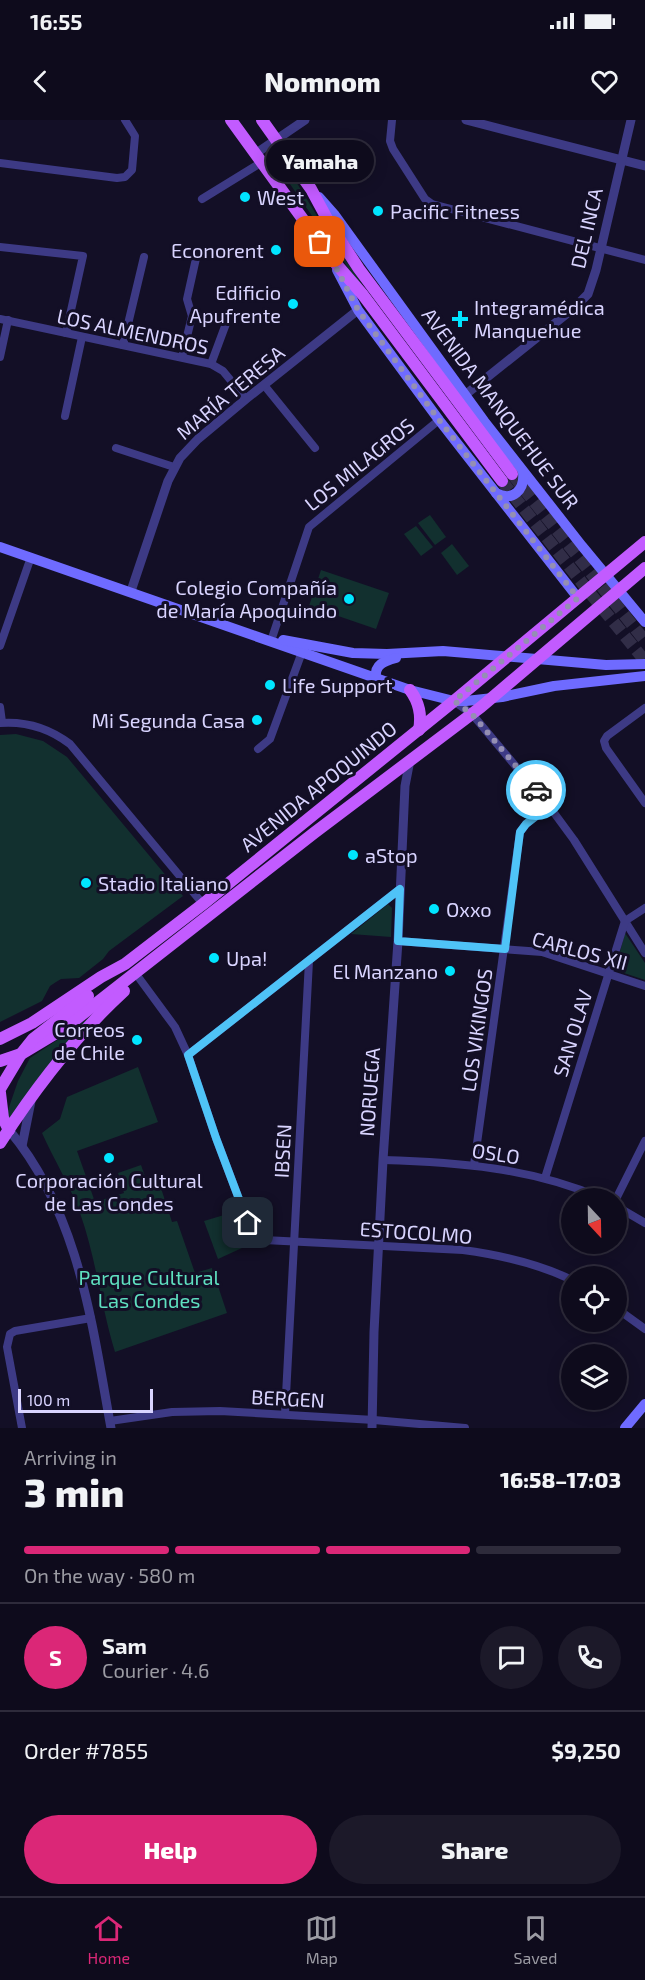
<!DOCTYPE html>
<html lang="en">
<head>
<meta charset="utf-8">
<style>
	body { margin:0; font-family:"Exo 2",sans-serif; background:#1c1929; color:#f1f3f6; height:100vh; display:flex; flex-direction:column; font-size:22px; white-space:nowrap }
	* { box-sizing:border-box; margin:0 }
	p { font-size:20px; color:#9b9ba3 }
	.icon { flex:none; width:33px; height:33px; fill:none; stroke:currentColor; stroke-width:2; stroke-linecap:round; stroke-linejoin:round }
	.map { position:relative; height:1308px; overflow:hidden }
	.side { display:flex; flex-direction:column; background:#0e0b1c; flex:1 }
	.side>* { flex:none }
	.needle { width:39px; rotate:158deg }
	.buttons { position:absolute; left:561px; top:1068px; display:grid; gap:12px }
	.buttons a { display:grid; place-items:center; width:66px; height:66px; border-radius:50%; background:#0e0b1c; box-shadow:0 3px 15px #0003,0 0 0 2px #2e2b3b; font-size:30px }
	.scale { position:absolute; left:18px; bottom:15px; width:135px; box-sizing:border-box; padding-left:6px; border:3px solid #d9d4ff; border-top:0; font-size:16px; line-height:21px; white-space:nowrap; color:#d9d4ff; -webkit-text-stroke:4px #130f26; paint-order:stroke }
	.pin { position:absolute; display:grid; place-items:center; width:51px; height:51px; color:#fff; margin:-26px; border-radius:12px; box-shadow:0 3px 9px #0006 }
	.courier { position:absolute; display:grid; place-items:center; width:60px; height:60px; margin:-30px; border:4px solid #4fc3f7; border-radius:50%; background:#fff; color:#222; box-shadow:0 2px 8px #0007 }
	.bubble { position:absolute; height:42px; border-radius:21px; background:#0e0b1c; box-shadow:0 3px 15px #0003,0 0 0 2px #2e2b3b; font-size:20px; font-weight:800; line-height:42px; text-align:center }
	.headline em { font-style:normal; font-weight:800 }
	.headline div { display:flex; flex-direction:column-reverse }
	.headline { display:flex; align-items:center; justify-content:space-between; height:102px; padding:0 24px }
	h1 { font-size:39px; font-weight:800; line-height:45px }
	.bar { display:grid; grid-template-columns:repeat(4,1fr); gap:9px 6px; align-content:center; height:72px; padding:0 24px }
	.bar i { height:8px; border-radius:4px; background:#2e2b3b }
	.bar .on { background:#db2777 }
	.bar p { grid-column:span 4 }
	.line { display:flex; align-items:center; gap:15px; padding:0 24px; border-top:2px solid #2e2b3b }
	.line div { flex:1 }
	.round { display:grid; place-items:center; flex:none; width:63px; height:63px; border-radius:32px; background:#1c1929 }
	.button { display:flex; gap:12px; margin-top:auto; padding:12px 24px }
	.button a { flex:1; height:69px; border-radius:36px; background:#db2777; color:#fff; font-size:24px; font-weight:800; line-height:69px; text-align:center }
	.button a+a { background:#1c1929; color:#f1f3f6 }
	.status { display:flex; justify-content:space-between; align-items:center; height:42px; padding:0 30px; background:#0e0b1c; direction:ltr }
	.status svg { height:16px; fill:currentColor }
	header { display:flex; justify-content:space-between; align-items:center; height:78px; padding:0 24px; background:#0e0b1c; font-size:27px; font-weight:800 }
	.tab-bar { display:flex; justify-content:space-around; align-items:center; height:84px; border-top:2px solid #2e2b3b; background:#0e0b1c; font-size:16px; color:#9b9ba3 }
	.tab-bar a { display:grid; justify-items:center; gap:3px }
	.tab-bar .on { color:#db2777 }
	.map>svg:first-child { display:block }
	.green { fill:#12302f }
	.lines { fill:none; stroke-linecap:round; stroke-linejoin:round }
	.primary-tunnel { stroke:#312d47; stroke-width:12; stroke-dasharray:12 6; stroke-linecap:butt }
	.minor { stroke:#3d3a85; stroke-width:8 }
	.tertiary { stroke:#3d3a85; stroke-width:9 }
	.secondary { stroke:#6f6bff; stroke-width:10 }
	.primary { stroke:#c25bff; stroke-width:12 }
	.done { stroke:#948fb3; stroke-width:6; stroke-dasharray:0 10.8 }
	.route { stroke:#4fc3f7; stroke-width:8 }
	.poi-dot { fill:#00e5ff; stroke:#130f26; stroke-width:2 }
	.labels { text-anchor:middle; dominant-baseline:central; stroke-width:6; stroke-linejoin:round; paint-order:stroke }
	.poi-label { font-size:20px; fill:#d9d4ff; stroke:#130f26; text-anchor:start }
	.street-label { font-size:20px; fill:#d9d4ff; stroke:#130f26 }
	.park-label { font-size:20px; fill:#5fe0c0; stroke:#130f26 }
</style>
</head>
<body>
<div class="status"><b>16:55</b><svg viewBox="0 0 49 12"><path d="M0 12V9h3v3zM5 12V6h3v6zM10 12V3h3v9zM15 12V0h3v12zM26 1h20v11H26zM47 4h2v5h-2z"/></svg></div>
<header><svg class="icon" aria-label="back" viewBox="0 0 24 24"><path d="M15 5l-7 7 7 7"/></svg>Nomnom<svg class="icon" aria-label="heart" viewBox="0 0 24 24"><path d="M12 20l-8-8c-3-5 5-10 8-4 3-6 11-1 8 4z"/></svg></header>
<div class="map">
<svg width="645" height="1308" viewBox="0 0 645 1308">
	<rect width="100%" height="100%" fill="#130f26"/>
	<g class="green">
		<polygon points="279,34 335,125 362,164 360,165 283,54 287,52 276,36"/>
		<polygon points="430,395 446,417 435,425 418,403"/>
		<polygon points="416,406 433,427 421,436 404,414"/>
		<polygon points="452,424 469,446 457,455 441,433"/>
		<polygon points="321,450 389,473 376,509 309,486"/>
		<polygon points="16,614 43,621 67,637 183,776 109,831 103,839 79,858 61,859 56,862 50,866 42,881 0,902 0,615"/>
		<polygon points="388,784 392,788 391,817 351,814"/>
		<polygon points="625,813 645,843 645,860 615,850"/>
		<polygon points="109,882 11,999 6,996 18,961 30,938 74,909"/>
		<path d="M138,947L158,1002L77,1031L95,1082L124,1073L118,1053L141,1045L149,1068L160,1065L172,1102L177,1101L195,1153L212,1148L227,1193L115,1232C101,1186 96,1138 80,1093C70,1065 54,1040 42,1013L60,999L67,977Z"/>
		<polygon points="234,1092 255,1122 218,1139 204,1101"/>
	</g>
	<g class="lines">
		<g class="primary-tunnel">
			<polyline points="512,354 645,521"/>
			<polyline points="502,361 590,473 645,541"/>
		</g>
		<g class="minor">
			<polyline points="392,0 390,21 393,29 425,79 432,84 645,140"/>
			<polyline points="0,43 117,58 125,57 132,50 135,16 125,0"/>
			<polyline points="202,79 262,42"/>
			<polyline points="0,127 83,136 66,213"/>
			<polyline points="0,199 211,244 223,251 246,279"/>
			<polyline points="123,225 144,137"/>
			<polyline points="0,237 8,200"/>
			<polyline points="182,237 192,196 187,179 197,134"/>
			<polyline points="211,244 227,201"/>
			<polyline points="264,265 315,328"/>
			<polyline points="65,296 82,217"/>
			<polyline points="116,328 174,347"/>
			<polyline points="271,521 309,407 439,300"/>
			<polyline points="0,526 31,437"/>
			<polyline points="455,582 472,594 549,686 574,720 645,833"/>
			<polyline points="0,587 2,602"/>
			<polyline points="645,588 607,616 604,621 606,628 645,683"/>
			<path d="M0,603C26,601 49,608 70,624L203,784"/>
			<polyline points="258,629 270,619 302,532"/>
			<polyline points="398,821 542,832 645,866"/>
			<path d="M139,858L175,907L188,935L216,1018L248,1103L256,1113L264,1120L463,1130C500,1135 537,1143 572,1160"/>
			<polyline points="188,935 400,769"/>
			<path d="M383,1040C457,1042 532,1048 601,1078"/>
			<polyline points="474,1045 520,712 526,704 549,686"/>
			<polyline points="545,1058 625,801 645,788"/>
			<polyline points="616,1079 645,1021"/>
			<polyline points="616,1086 645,1103"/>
			<polyline points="616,1188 645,1209"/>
			<polyline points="285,1294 309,841"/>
			<polyline points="110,1301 172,1292 220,1291 374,1300 465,1308"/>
			<polyline points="22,1308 7,1227 10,1214 15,1211 91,1198"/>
		</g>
		<g class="tertiary">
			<polyline points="466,0 645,46"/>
			<polyline points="255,34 305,0"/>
			<polyline points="465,275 574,188 588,174 596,150 631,0"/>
			<polyline points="131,471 168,361 180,338 198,319 246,279 358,190"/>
			<path d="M9,1010C79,1093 92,1204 111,1308"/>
			<polyline points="22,1026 31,981"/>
			<polyline points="372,1308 374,1212 383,1040 398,821 405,666 410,640"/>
		</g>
		<g class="secondary">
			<polyline points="319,77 334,94 484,301 582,426 645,502"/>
			<polyline points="337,150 358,190 439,300 578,478"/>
			<path d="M496,373C513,382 525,370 523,352"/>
			<polyline points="0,427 410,570 454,581 466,581 502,577 554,566 645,556"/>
			<polyline points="283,520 353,533 387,534 443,531 606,545 645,544"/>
			<path d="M376,558C374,544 385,541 396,538"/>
			<polyline points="625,1308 645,1284"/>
		</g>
		<g class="primary">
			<polyline points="231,0 331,138 363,175 502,361"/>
			<polyline points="262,0 311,69 331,106 359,149 512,354"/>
			<path d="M410,570C419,582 422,595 419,610"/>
			<polyline points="0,919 32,903 101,857 125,844 203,784 454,581 645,422"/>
			<polyline points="0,941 21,934 66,907 314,713 481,587 645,448"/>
			<polyline points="0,969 21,934 33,919 88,876"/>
			<polyline points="0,973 3,998 9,1010"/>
			<path d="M0,1023C36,967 75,916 124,871"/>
		</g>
	</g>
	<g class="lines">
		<polyline class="done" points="320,122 331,138 358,190 439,300 578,478 454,581 472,594 536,670"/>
		<polyline class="route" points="248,1103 216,1018 188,935 400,769 398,821 505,829 520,712 526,704 549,686 536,670"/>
	</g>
	<g class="poi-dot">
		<circle cx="245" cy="77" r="6"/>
		<circle cx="378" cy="91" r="6"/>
		<circle cx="276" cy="130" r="6"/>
		<circle cx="293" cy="184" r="6"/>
		<path d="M457 190h6v6h6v6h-6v6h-6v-6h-6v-6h6z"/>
		<circle cx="349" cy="479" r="6"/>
		<circle cx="270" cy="565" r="6"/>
		<circle cx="257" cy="600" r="6"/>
		<circle cx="353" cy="735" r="6"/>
		<circle cx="86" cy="763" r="6"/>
		<circle cx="434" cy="789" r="6"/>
		<circle cx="214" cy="838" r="6"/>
		<circle cx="450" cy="851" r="6"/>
		<circle cx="137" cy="920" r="6"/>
		<circle cx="109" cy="1038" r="6"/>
	</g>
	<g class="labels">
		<g class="poi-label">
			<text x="257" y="77">West</text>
			<text x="390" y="91">Pacific Fitness</text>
			<text x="264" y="130" text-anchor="end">Econorent</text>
			<text x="281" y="172" text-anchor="end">Edificio<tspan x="281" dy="23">Apufrente</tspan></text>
			<text x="474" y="187">Integramédica<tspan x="474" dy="23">Manquehue</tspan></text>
			<text x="337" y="467" text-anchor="end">Colegio Compañía<tspan x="337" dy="23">de María Apoquindo</tspan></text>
			<text x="282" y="565">Life Support</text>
			<text x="245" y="600" text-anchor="end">Mi Segunda Casa</text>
			<text x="365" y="735">aStop</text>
			<text x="98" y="763">Stadio Italiano</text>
			<text x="446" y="789">Oxxo</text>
			<text x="226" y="838">Upa!</text>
			<text x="438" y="851" text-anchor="end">El Manzano</text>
			<text x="125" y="909" text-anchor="end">Correos<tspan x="125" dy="23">de Chile</tspan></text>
			<text x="109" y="1060" text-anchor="middle">Corporación Cultural<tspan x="109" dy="23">de Las Condes</tspan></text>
		</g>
		<g class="street-label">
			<text transform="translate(586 108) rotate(-77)">DEL INCA</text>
			<text transform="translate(133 211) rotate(12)">LOS ALMENDROS</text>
			<text transform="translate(230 272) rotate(-40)">MARÍA TERESA</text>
			<text transform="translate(501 288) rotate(53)">AVENIDA MANQUEHUE SUR</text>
			<text transform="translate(359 344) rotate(-39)">LOS MILAGROS</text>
			<text transform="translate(318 666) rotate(-39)">AVENIDA APOQUINDO</text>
			<text transform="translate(580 830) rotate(15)">CARLOS XII</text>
			<text transform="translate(476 910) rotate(-82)">LOS VIKINGOS</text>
			<text transform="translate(572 913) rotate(-73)">SAN OLAV</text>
			<text transform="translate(369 972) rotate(-86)">NORUEGA</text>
			<text transform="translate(282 1031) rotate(-87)">IBSEN</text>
			<text transform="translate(496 1033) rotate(9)">OSLO</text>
			<text transform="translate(416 1112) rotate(4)">ESTOCOLMO</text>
			<text transform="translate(288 1278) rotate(3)">BERGEN</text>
		</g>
		<g class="park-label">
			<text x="149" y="1157">Parque Cultural<tspan x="149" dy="23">Las Condes</tspan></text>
		</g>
	</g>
</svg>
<div class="buttons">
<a><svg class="needle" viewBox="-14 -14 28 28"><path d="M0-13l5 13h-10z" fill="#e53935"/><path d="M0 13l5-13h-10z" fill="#9b9ba3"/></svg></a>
<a><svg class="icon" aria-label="locate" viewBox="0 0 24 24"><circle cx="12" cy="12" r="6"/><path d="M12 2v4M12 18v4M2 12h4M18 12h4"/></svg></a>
<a><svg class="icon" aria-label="layers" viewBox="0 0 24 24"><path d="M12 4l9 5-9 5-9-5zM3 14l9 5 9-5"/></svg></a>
</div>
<div class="scale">100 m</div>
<div class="pin" style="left:320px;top:122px;background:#ea580c"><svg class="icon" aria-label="bag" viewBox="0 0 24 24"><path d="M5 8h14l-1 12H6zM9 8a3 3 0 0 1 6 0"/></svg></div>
<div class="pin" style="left:248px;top:1103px;background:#1f2937"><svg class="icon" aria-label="home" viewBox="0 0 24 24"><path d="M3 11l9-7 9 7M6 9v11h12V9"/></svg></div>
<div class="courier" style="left:536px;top:670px"><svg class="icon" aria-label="car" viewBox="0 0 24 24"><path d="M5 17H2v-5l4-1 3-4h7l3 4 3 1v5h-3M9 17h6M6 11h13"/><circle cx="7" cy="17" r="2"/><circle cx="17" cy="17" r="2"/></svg></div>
<div class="bubble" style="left:266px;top:20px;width:108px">Yamaha</div>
</div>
<section class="side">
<div class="headline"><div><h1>3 min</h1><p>Arriving in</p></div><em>16:58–17:03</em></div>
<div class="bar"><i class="on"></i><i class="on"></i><i class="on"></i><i></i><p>On the way · 580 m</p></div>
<div class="line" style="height:108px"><b class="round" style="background:#db2777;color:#fff">S</b><div><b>Sam</b><p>Courier · 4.6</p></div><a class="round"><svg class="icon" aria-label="chat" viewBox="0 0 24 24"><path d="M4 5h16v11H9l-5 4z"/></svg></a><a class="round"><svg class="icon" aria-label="phone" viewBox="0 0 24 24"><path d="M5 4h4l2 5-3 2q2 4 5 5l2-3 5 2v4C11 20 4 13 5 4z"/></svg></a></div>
<div class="line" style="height:78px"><div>Order #7855</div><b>$9,250</b></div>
<div class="button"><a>Help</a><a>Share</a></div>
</section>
<nav class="tab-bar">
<a class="on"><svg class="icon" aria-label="home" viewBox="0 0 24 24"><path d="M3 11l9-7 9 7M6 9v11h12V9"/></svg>Home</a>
<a><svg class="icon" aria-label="map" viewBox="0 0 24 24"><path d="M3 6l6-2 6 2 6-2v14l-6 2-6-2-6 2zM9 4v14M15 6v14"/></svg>Map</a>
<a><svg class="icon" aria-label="saved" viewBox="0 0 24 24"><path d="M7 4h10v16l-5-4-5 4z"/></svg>Saved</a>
</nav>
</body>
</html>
